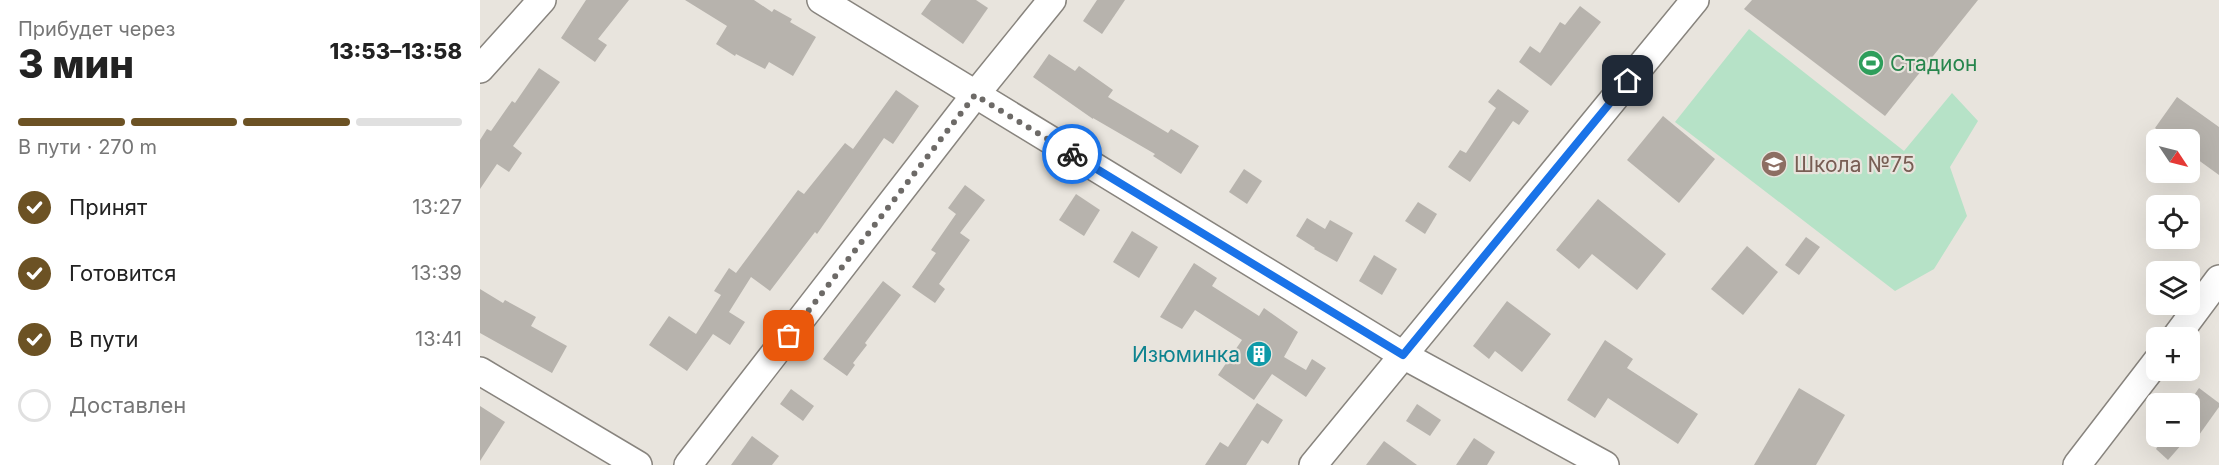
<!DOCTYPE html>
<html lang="ru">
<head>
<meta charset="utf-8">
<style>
	body { margin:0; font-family:Inter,sans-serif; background:#f6f6f6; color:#222; height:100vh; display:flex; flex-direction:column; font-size:22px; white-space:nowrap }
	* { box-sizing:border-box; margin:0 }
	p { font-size:20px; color:#767676 }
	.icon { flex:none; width:33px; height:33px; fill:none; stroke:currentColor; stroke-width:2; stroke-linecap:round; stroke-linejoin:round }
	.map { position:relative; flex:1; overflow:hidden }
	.sheet { display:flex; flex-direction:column; background:#fff; width:480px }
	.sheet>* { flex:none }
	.needle { width:39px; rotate:125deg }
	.controls { position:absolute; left:1666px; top:129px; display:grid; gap:12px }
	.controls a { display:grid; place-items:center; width:54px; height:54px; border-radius:9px; background:#fff; box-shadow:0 6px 24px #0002; font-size:30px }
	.pin { position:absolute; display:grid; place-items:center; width:51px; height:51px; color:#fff; margin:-26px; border-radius:12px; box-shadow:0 3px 9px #0006 }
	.courier { position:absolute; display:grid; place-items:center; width:60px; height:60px; margin:-30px; border:4px solid #1a73e8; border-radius:50%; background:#fff; color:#222; box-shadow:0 2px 8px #0007 }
	.overview em { font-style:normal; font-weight:800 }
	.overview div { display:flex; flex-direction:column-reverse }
	.overview { display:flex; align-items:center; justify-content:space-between; height:102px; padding:0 18px }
	h1 { font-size:39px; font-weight:800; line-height:45px }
	.bar { display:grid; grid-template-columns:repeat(4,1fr); gap:9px 6px; align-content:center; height:72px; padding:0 18px }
	.bar i { height:8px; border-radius:4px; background:#e0e0e0 }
	.bar .selected { background:#6c5224 }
	.bar p { grid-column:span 4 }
	ol { padding:0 18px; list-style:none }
	li { display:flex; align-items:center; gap:18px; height:66px }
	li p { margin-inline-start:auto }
	li .icon { padding:6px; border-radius:50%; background:#6c5224; color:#fff; stroke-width:4 }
	li:last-child { color:#767676 }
	li i { width:33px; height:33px; border:3px solid #e0e0e0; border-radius:50% }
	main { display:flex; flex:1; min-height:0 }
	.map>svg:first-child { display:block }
	.green { fill:#b6e2c7 }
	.building { fill:#b7b3ad }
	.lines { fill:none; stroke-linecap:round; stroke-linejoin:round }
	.minor-casing { stroke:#88847e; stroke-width:30 }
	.minor { stroke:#fff; stroke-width:27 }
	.done { stroke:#6d6a67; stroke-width:6; stroke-dasharray:0 10.8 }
	.route { stroke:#1a73e8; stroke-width:8 }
	.labels { text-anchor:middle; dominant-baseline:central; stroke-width:4.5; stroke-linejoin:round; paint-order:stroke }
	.leisure-label { font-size:21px; fill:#27864d; stroke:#e8e4dd; text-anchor:start }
	.education-label { font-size:21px; fill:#785e54; stroke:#e8e4dd; text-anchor:start }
	.culture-label { font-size:21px; fill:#0d838f; stroke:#e8e4dd; text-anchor:end }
</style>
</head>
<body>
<main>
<section class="sheet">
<div class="overview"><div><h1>3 мин</h1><p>Прибудет через</p></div><em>13:53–13:58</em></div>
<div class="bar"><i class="selected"></i><i class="selected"></i><i class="selected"></i><i></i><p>В пути · 270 m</p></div>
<ol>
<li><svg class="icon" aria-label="check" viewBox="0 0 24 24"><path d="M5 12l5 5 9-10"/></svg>Принят<p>13:27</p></li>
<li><svg class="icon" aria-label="check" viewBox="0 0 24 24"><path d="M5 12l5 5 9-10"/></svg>Готовится<p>13:39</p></li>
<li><svg class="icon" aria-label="check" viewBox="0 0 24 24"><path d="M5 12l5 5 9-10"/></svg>В пути<p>13:41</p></li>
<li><i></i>Доставлен</li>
</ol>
</section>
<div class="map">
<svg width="1739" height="465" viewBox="0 0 1739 465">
	<rect width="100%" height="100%" fill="#e8e4dd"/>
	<polygon class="green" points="1269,29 1424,151 1472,93 1498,121 1470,167 1487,216 1454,269 1415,291 1195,122"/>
	<g class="building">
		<polygon points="106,0 149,0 118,39 127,45 115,62 81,38"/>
		<polygon points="205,0 274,0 292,12 294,9 312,19 310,22 336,37 313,76 289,62 285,69 256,54 255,56 236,44 247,26"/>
		<polygon points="451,0 496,0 508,8 483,44 441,14"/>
		<polygon points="617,0 645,0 622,34 603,21"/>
		<polygon points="1272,0 1498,0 1405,116 1264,9"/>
		<polygon points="1100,6 1121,22 1071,86 1039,62 1050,46 1060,53 1080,22 1085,25"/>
		<polygon points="569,54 595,71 599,66 633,90 628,97 688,133 691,129 719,146 701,174 673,156 675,154 613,118 613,119 553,77"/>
		<polygon points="59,68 80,82 33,146 42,153 29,172 17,164 0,189 0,140 7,129 11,131 32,101 35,103"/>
		<polygon points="1018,89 1049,111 1039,125 1033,121 990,182 968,167 980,150 986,153 1016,108 1008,102"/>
		<polygon points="416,90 439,106 413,144 404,138 337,234 335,232 290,291 271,277 249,312 265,322 250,345 233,334 207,371 169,345 189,316 216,334 241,295 234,291 249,268 256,273 318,190 324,194 365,143 373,149"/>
		<polygon points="1697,97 1739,127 1739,175 1710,154 1710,140 1690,140 1675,128"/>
		<polygon points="1183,116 1235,159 1199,203 1147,160"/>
		<polygon points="764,169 782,181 767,204 749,192"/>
		<polygon points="485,185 505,200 480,233 490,240 459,284 465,289 455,303 432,287 456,253 451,250 476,214 468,208"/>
		<polygon points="596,194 620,210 604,236 579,220"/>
		<polygon points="1118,199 1186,254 1157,290 1112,254 1099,269 1076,250"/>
		<polygon points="938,202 957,214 945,234 925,221"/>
		<polygon points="827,218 845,229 850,220 873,233 857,262 834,249 835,248 816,236"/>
		<polygon points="652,231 678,247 659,278 633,262"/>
		<polygon points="1326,237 1340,247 1319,275 1305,265"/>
		<polygon points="1267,246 1298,272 1263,315 1231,289"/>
		<polygon points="894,255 917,269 902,295 879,281"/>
		<polygon points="714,263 737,278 732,286 779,316 784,308 818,332 804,357 826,370 832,359 846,368 826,397 792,374 774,400 738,375 762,340 715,310 702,329 680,317"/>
		<polygon points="403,281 421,295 385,343 387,345 373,363 375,365 367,376 343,359"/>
		<polygon points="0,289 23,303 25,300 56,317 51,326 87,346 72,373 0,333"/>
		<polygon points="1027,301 1071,334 1042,372 1015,351 1009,359 993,346"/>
		<polygon points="1125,340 1153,359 1147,368 1218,414 1198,444 1128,398 1115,418 1087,400"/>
		<polygon points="1319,388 1365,415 1336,465 1274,465"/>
		<polygon points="1719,388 1739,403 1739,407 1719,435 1710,428 1710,401"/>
		<polygon points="311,389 334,406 323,421 300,404"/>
		<polygon points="777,403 803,420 788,444 782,440 766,465 725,465 740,442 748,447"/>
		<polygon points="937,404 961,420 950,436 926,421"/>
		<polygon points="0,406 25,422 0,461"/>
		<polygon points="272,436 299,456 292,465 251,465"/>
		<polygon points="1685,436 1709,436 1688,460 1676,449"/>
		<polygon points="994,438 1015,452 1007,465 976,465"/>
		<polygon points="904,441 937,465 886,465"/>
	</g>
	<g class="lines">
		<g class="minor-casing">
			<g id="minor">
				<polyline points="341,0 923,355 1125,465"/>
				<polyline points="0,69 62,0"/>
				<polyline points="1695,338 1739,279"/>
				<polyline points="0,371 158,465"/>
				<polyline points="208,465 495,95 572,0"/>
				<polyline points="833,465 1215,0"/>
				<polyline points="1597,465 1677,361"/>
			</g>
		</g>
		<use href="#minor" class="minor"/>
	</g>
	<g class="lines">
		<polyline class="done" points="309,336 495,95 592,154"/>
		<polyline class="route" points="592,154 923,355 1148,81"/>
	</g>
	<defs>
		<g id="stadium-disc" transform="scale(1.35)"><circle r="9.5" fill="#2e9e5b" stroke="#e8e4dd"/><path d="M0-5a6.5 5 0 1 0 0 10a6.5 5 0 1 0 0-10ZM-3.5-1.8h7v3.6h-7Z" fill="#fff"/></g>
		<g id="school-disc" transform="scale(1.35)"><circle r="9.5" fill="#8d6e63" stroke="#e8e4dd"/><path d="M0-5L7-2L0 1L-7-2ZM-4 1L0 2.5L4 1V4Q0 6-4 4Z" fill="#fff"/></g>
		<g id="building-disc" transform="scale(1.35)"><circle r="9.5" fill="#0f9aa8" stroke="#e8e4dd"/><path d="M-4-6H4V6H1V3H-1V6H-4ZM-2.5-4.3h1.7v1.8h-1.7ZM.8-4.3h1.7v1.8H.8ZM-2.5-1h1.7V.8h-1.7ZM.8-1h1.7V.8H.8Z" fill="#fff"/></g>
	</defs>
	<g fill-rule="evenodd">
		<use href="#stadium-disc" x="1391" y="63"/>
		<use href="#school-disc" x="1294" y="164"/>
		<use href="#building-disc" x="779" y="354"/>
	</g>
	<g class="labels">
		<g class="leisure-label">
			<text x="1410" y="63">Стадион</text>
		</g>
		<g class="education-label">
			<text x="1314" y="164">Школа №75</text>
		</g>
		<g class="culture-label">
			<text x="760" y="354">Изюминка</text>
		</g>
	</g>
</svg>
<div class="controls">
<a><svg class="needle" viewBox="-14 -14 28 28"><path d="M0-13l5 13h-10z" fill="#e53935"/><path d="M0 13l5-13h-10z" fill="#767676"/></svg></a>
<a><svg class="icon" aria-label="locate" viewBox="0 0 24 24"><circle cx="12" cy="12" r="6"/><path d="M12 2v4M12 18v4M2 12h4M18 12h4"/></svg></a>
<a><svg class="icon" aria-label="layers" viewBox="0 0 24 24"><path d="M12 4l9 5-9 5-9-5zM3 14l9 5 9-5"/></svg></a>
<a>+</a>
<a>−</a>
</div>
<div class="pin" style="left:309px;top:336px;background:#ea580c"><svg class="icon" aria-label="bag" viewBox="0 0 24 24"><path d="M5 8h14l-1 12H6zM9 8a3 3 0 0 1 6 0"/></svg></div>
<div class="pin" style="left:1148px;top:81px;background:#1f2937"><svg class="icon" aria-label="home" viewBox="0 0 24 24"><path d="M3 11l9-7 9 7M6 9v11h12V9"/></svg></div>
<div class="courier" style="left:592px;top:154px"><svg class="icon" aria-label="bike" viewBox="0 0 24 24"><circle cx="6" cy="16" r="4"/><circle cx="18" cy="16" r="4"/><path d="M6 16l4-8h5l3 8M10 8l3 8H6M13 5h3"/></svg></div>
</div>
</main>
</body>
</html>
